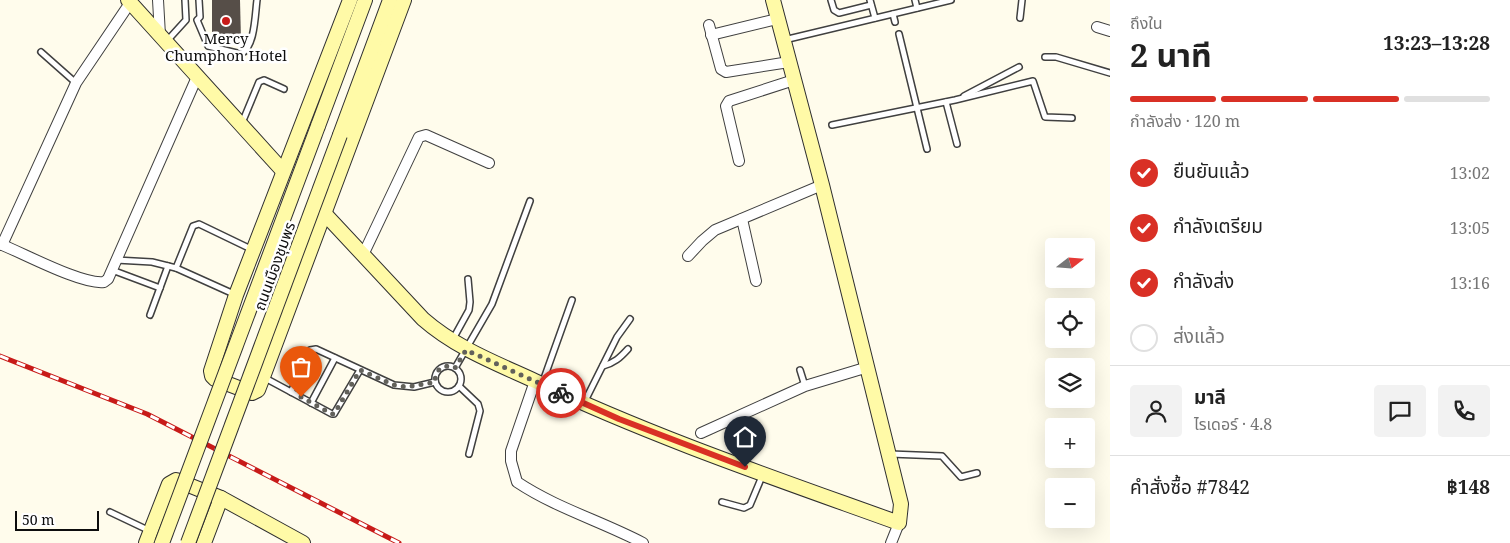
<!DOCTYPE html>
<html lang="th">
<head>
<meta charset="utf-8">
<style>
	body { margin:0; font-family:"Noto Serif","Noto Sans Thai",serif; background:#f2f2f2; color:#222; height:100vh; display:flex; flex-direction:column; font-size:19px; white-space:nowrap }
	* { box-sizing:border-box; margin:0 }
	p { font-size:16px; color:#767676 }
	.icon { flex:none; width:28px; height:28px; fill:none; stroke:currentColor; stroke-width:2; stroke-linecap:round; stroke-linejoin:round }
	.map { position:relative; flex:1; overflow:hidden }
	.details { display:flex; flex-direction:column; background:#fff; width:400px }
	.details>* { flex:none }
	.needle { width:32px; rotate:73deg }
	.tools { position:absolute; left:1045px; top:238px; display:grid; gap:10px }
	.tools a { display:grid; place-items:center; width:50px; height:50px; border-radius:5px; background:#fff; box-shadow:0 5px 20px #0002; font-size:25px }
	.scale { position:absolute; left:15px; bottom:12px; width:84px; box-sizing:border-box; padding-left:5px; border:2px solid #0d0d0d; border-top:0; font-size:14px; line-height:18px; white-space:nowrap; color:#0d0d0d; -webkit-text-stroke:4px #fff; paint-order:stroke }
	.pin { position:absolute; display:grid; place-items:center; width:42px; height:42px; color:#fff; margin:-51px -21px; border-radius:50% 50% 50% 0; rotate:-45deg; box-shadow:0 0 5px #0007 }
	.pin .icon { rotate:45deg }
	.courier { position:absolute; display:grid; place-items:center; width:50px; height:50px; margin:-25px; border:4px solid #d93025; border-radius:50%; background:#fff; color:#222; box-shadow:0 1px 6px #0007 }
	.summary em { font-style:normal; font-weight:700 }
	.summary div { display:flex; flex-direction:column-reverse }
	.summary { display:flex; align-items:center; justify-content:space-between; height:85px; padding:0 20px }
	h1 { font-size:32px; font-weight:700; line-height:38px }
	.bar { display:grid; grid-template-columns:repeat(4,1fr); gap:8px 5px; align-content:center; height:60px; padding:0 20px }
	.bar i { height:6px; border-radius:4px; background:#e0e0e0 }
	.bar .active { background:#d93025 }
	.bar p { grid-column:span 4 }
	.line { display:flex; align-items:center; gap:12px; padding:0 20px; border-top:1px solid #e0e0e0 }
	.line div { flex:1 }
	.round { display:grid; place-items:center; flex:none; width:52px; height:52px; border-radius:5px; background:#f2f2f2 }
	ol { padding:0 20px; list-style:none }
	li { display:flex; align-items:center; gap:15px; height:55px }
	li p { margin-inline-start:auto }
	li .icon { padding:5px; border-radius:50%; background:#d93025; color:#fff; stroke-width:4 }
	li:last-child { color:#767676 }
	li i { width:28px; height:28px; border:2px solid #e0e0e0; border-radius:50% }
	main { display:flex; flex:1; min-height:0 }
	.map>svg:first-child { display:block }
	.building { fill:#564e48 }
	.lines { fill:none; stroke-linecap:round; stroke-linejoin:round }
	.lane-casing { stroke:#404040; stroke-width:8 }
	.street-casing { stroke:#404040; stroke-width:12 }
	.secondary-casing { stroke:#2f2f2f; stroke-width:16 }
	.lane { stroke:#fff; stroke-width:5 }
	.street { stroke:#fff; stroke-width:10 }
	.secondary { stroke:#fffaa7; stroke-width:14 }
	.rail-casing { stroke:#c81b19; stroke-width:5 }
	.rail { stroke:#fff; stroke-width:3; stroke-dasharray:9; stroke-linecap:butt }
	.secondary-bridge-casing { stroke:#2f2f2f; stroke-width:16; stroke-linecap:butt }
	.secondary-bridge { stroke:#fffaa7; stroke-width:14 }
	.done { stroke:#62615b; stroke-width:5; stroke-dasharray:0 9 }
	.route { stroke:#d93025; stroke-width:6 }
	.poi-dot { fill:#c81b19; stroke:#fff; stroke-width:2 }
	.labels { text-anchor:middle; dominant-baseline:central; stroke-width:5; stroke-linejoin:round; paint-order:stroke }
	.poi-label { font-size:15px; fill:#0d0d0d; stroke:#fff }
	.street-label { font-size:15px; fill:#0d0d0d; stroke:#fff }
</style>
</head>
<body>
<main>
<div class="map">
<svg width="1110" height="543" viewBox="0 0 1110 543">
	<rect width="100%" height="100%" fill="#fffcec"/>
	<polygon class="building" points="212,0 240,0 241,41 212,42"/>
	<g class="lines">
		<g class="lane-casing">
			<g id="lane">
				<path d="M199,0L200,17L197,20L208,46L241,54C255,47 255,15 257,0"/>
				<polyline points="831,0 834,10 839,13 871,5"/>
				<polyline points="870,0 875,18"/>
				<polyline points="915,0 917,8"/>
				<polyline points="893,14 895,22"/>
				<polyline points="1020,18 1022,0"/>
				<polyline points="899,34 927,149"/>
				<polyline points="784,40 951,0"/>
				<polyline points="166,42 186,20 185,0"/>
				<polyline points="41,52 76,83"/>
				<polyline points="1045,57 1056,57 1110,73"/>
				<polyline points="964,96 1019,67"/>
				<polyline points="946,102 957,144"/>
				<polyline points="242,123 259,82 264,80 284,89"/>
				<polyline points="832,125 955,100 1033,81 1045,117 1072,118"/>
				<polyline points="116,260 152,262 176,268 236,295"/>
				<polyline points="176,268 193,226 199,224 253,250"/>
				<polyline points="112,270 160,288"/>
				<polyline points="150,315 168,266"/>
				<polyline points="453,339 469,310 470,302 468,279"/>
				<circle cx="448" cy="379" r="13"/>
				<path d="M603,366C614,363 620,358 628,349"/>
				<polyline points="455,368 492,304 530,201"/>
				<polyline points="800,370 805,386"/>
				<polyline points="265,378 332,414 334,414 360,370"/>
				<polyline points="542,384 572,300"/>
				<polyline points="459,386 478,404 480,411 469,454"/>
				<polyline points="291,392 310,350 316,349 394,385 414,387 435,382"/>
				<polyline points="311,403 335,358"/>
				<polyline points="584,403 617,337 630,319"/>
				<polyline points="890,454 942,456 961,477 977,473"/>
				<polyline points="722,502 744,508 750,505 763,474"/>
				<polyline points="110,512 150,531"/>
			</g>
		</g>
		<g class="street-casing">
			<g id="street">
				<polyline points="158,0 160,35"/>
				<polyline points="709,25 721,69 726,72 789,62"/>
				<polyline points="1097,27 1110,31"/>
				<polyline points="711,35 777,19"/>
				<polyline points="739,161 726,106 729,101 794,80"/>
				<polyline points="742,219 756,281"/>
				<path d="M0,244C23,253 82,285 104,282L108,279L197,77"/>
				<polyline points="2,245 76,83 130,3"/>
				<polyline points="363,255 419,137 426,135 489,163"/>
				<polyline points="688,256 702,241 715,230 822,185"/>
				<path d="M535,381L511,451V461L517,482C556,508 601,521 643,543"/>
				<polyline points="701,433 805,386 868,367"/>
				<polyline points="891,543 899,523"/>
			</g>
		</g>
		<g class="secondary-casing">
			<g id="secondary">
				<polyline points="128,0 283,171"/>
				<polyline points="350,0 236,295 211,371 212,376 215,379 252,393 258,390 263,377 404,0"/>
				<polyline points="318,126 365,0"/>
				<polyline points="340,135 390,0"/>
				<path d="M324,213L423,319C456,348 496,363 535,381C653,437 777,479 899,523L901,504L822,185L773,0"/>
				<polyline points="221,498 303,543"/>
				<polyline points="146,543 169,484 176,480 221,498 204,543"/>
			</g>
		</g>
		<use href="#lane" class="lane"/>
		<use href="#street" class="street"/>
		<use href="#secondary" class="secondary"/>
		<g class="rail-casing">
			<polyline id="rail" points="0,356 147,414 399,543"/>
		</g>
		<use href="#rail" class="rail"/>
		<g class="secondary-bridge-casing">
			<g id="secondary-bridge">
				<polyline points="162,543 318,126"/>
				<polyline points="188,543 340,135"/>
			</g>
		</g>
		<use href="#secondary-bridge" class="secondary-bridge"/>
	</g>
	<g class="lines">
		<path class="done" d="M301,397L332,414H334L360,370L394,385L406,387L435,382C435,369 444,363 455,368L466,350L561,393"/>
		<polyline class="route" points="561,393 619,419 745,467"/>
	</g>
	<circle class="poi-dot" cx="226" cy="21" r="5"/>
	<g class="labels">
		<g class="poi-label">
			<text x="226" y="38">Mercy<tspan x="226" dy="17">Chumphon Hotel</tspan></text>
		</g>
		<g class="street-label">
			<text transform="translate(274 266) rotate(-70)">ถนนเมืองชุมพร</text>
		</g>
	</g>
</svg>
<div class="tools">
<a><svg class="needle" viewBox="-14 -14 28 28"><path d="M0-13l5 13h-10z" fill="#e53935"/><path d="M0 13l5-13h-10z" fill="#767676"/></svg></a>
<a><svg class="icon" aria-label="locate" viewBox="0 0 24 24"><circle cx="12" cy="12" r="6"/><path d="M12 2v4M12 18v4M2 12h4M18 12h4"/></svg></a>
<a><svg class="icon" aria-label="layers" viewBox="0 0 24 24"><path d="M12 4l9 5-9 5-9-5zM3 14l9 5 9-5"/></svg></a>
<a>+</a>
<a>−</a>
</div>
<div class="scale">50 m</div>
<div class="pin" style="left:301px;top:397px;background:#ea580c"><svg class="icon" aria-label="bag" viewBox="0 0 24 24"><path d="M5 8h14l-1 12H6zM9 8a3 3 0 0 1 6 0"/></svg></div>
<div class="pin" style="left:745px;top:467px;background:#1f2937"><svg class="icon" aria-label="home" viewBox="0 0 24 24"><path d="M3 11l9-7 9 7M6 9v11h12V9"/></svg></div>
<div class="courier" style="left:561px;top:393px"><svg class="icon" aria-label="bike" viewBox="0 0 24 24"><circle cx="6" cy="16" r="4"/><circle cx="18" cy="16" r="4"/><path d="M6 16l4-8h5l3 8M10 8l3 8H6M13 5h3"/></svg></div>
</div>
<section class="details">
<div class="summary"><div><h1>2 นาที</h1><p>ถึงใน</p></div><em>13:23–13:28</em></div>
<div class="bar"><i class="active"></i><i class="active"></i><i class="active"></i><i></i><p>กำลังส่ง · 120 m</p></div>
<ol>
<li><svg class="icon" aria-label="check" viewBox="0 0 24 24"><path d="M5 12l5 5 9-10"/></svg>ยืนยันแล้ว<p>13:02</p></li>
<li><svg class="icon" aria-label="check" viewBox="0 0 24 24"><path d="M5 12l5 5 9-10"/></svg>กำลังเตรียม<p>13:05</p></li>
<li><svg class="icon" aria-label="check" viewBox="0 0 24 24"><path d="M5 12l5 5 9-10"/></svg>กำลังส่ง<p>13:16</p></li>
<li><i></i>ส่งแล้ว</li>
</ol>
<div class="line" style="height:90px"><a class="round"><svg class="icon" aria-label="person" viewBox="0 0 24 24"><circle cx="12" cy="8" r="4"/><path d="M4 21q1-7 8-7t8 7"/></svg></a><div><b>มาลี</b><p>ไรเดอร์ · 4.8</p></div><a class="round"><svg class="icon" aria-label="chat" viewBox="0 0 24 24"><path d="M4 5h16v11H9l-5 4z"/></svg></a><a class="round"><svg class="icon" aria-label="phone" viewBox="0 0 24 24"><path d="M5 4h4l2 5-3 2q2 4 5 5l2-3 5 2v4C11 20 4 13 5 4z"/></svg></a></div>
<div class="line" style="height:65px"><div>คำสั่งซื้อ #7842</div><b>฿148</b></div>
</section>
</main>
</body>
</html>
